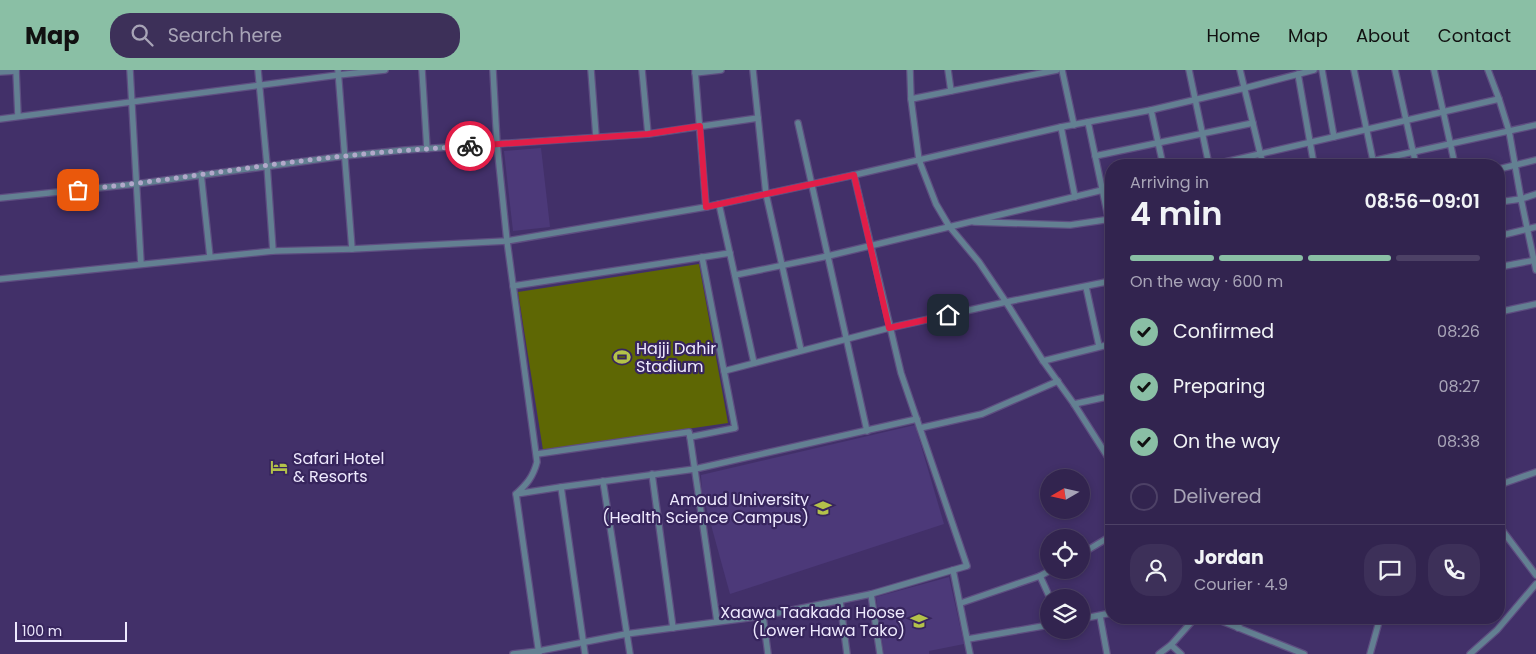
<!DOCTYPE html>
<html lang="en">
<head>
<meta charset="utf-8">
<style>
	body { margin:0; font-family:Poppins,sans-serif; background:#3d3059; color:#f1f3f6; height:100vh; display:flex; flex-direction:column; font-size:19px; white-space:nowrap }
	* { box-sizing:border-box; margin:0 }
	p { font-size:16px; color:#a8a4b7 }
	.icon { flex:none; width:28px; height:28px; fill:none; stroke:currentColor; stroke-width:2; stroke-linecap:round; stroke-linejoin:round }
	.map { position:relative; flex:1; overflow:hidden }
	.panel { position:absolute; left:1105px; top:89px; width:400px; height:465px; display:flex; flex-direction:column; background:#32244f; border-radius:20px; box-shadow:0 2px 8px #0003,0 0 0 1px #4d4166 }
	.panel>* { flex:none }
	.needle { width:32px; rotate:261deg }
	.buttons { position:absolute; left:1040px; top:399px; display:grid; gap:10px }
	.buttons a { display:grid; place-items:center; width:50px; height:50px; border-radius:50%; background:#32244f; box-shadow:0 2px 8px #0003,0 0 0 1px #4d4166; font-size:25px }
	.scale { position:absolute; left:15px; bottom:12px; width:112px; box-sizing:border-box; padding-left:5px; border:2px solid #eee9fe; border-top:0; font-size:14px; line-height:18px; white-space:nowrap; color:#eee9fe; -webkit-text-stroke:4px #37255d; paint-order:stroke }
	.pin { position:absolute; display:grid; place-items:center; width:42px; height:42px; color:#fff; margin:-21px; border-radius:10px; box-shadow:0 2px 8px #0006 }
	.courier { position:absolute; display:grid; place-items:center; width:50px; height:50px; margin:-25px; border:4px solid #e11d48; border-radius:50%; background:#fff; color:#222; box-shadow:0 1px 6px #0007 }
	.overview em { font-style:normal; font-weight:600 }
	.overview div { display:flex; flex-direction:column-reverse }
	.overview { display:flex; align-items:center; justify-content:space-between; height:85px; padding:0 25px }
	h1 { font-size:32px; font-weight:600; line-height:38px }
	.bar { display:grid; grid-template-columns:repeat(4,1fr); gap:8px 5px; align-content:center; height:60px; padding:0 25px }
	.bar i { height:6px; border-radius:4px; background:#4d4166 }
	.bar .on { background:#8abfa5 }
	.bar p { grid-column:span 4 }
	.line { display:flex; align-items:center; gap:12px; padding:0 25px; border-top:1px solid #4d4166 }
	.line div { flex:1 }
	.round { display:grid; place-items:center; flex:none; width:52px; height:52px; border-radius:20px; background:#3d3059 }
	ol { padding:0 25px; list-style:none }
	li { display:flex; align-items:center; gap:15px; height:55px }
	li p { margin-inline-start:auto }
	li .icon { padding:5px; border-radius:50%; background:#8abfa5; color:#111; stroke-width:4 }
	li:last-child { color:#a8a4b7 }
	li i { width:28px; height:28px; border:2px solid #4d4166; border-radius:50% }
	header { display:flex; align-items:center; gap:30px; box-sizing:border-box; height:70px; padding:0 25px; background:#8abfa5; color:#111 }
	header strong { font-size:24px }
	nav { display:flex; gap:28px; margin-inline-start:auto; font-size:18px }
	.search { width:350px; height:45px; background:#3d3059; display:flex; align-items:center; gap:12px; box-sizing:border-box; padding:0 18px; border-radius:20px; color:#a8a4b7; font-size:19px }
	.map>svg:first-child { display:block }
	.built { fill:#4c3979 }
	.pitch { fill:#5e6704 }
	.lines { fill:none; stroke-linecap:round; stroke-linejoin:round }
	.minor-casing { stroke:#5e4e81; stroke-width:8 }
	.minor { stroke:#638092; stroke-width:5.5 }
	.done { stroke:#b2a8ca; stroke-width:5; stroke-dasharray:0 9 }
	.route { stroke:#e11d48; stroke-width:6 }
	.labels { text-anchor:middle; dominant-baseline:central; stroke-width:4.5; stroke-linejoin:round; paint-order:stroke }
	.poi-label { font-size:16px; fill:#eee9fe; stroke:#37255d; text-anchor:start }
</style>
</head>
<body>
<header>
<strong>Map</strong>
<div class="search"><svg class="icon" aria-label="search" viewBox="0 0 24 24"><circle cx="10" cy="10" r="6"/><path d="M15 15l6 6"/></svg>Search here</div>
<nav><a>Home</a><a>Map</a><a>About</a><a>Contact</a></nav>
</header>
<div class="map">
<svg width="1536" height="584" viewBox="0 0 1536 584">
	<rect width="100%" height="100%" fill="#423069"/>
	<g class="built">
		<polygon points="541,78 550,157 513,161 504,81"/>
		<polygon points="915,355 944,454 730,524 702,422 701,405"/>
		<polygon points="949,507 964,574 929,581 929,584 884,584 876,527"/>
	</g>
	<polygon class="pitch" points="699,194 728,353 543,380 518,222"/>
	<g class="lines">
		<g class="minor-casing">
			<g id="minor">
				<polyline points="16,0 18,46"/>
				<polyline points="130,0 141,194"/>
				<polyline points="258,0 267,95 273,181"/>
				<polyline points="422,0 427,79"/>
				<path d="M493,0L497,74L507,171L537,392C533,407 527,414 516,424L561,417L695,399L917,349"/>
				<polyline points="591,0 596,66"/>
				<polyline points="642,0 648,64"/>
				<polyline points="695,0 706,137"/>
				<polyline points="753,0 766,124 801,280"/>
				<polyline points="910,0 911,29 919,90 936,134 949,156 979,192 1006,232 1043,291 1074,334 1111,392"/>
				<polyline points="948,0 951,21"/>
				<polyline points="1062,0 1074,55"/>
				<polyline points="1189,0 1209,95"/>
				<polyline points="1240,0 1263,95"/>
				<polyline points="1322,0 1334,67"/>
				<polyline points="1354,0 1374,95"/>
				<polyline points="1395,0 1416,95"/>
				<polyline points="1434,0 1455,95"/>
				<polyline points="1488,0 1499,29 1509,61 1521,129 1536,200"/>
				<polyline points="0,2 16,1"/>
				<polyline points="695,3 721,0"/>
				<polyline points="1298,4 1314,95"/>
				<polyline points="911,29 1057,0"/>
				<polyline points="1151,40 1163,95"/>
				<polyline points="0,49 338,5 385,0"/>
				<polyline points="1088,52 1111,161"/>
				<polyline points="798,53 867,361"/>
				<polyline points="1061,57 1075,127"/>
				<polyline points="1095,86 1253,53"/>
				<polyline points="1212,95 1499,29"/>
				<polyline points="1354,95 1536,55"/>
				<polyline points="1499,99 1536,90"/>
				<polyline points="201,104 210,187"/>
				<polyline points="854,105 901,303 967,496 953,500"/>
				<polyline points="0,128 136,114 344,86 405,80 648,64 758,48"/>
				<polyline points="1499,132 1521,129 1536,124"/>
				<polyline points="719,134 754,293"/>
				<polyline points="974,152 1070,155 1111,149"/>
				<polyline points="1499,166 1536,157"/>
				<polyline points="352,179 507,171 706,137 854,105 1061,57 1151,40 1245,18 1314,0"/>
				<polyline points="702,187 735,358 690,367 717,551"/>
				<polyline points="1499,197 1536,190"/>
				<polyline points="735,205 828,186 1111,118"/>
				<polyline points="0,209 273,181 352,179 338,0"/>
				<polyline points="513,216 730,183"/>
				<polyline points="1086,217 1099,276"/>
				<polyline points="1499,242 1536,234"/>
				<polyline points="1043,291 1111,274"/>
				<polyline points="724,301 889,258 1006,232 1111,211"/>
				<polyline points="1074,334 1111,326"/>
				<polyline points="920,358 982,344 1058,311"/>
				<polyline points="537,384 689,362 690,367"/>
				<polyline points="652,404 673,558"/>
				<polyline points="603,411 630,584"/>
				<polyline points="1499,415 1536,402"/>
				<polyline points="561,417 585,584"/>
				<polyline points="516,424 539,584"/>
				<polyline points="1499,456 1536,505"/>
				<polyline points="1081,484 1111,466"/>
				<polyline points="1040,506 1050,528"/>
				<polyline points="871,524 880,584"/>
				<polyline points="840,531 847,584"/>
				<polyline points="961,533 1040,506 1051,500"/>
				<polyline points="763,546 768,584"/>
				<polyline points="1100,546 1107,584"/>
				<polyline points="1214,548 1304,584"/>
				<polyline points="1370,548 1379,550"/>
				<polyline points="1081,549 1111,543"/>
				<polyline points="1238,558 1241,548"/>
				<polyline points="968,569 1049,555"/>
				<polyline points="1171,575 1181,584"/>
				<polyline points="513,584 539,581 626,564 763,546 871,524 953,500 970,584"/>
				<polyline points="1159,584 1171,575 1195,548"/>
				<polyline points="1370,584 1380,548"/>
				<polyline points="1470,584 1497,560 1536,514"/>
			</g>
		</g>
		<use href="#minor" class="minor"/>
	</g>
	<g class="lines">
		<path class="done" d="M78,120C167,111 256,95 345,86C387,81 428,79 470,76"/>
		<polyline class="route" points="470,76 648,64 700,56 706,137 854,105 889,258 948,245"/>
	</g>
	<defs>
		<g id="stadium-bare" transform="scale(1.35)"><path d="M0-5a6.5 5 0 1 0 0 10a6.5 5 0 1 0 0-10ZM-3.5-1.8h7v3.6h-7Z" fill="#b4c24a" stroke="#37255d" stroke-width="2.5" paint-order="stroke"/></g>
		<g id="hotel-bare" transform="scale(1.35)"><path d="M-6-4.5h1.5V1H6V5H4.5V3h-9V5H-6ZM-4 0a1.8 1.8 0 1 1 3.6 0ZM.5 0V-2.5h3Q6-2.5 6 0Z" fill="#b4c24a" stroke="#37255d" stroke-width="2.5" paint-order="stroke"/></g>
		<g id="university-bare" transform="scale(1.35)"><path d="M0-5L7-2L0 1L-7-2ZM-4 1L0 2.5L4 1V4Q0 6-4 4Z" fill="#b4c24a" stroke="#37255d" stroke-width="2.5" paint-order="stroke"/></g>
		<g id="school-bare" transform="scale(1.35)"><path d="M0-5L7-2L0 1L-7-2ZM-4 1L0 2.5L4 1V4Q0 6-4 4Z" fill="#b4c24a" stroke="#37255d" stroke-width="2.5" paint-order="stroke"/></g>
	</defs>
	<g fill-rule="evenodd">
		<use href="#stadium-bare" x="622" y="287"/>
		<use href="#hotel-bare" x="279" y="397"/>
		<use href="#university-bare" x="823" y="438"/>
		<use href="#school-bare" x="919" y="551"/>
	</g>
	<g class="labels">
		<g class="poi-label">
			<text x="636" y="278">Hajji Dahir<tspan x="636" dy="18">Stadium</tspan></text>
			<text x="293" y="388">Safari Hotel<tspan x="293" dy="18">&amp; Resorts</tspan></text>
			<text x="809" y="429" text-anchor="end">Amoud University<tspan x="809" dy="18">(Health Science Campus)</tspan></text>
			<text x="905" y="542" text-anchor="end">Xaawa Taakada Hoose<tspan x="905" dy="18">(Lower Hawa Tako)</tspan></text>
		</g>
	</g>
</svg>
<div class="buttons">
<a><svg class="needle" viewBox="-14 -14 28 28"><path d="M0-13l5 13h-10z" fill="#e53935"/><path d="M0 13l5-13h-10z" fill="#a8a4b7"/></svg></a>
<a><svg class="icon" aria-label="locate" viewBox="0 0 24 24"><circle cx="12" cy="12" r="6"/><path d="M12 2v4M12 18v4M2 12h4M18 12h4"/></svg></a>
<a><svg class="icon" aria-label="layers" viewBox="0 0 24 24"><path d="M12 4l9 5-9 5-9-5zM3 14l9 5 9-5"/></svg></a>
</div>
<div class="scale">100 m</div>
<div class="pin" style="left:78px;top:120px;background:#ea580c"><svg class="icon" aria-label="bag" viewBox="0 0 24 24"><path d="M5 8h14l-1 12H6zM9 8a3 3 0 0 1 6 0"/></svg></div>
<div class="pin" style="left:948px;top:245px;background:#1f2937"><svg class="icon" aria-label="home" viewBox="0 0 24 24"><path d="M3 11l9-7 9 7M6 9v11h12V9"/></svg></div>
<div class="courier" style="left:470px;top:76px"><svg class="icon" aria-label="bike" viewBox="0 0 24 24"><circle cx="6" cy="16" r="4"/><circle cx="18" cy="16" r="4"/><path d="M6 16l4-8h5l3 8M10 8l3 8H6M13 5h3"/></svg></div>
<section class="panel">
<div class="overview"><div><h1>4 min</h1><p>Arriving in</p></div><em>08:56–09:01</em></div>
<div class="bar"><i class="on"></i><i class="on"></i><i class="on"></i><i></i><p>On the way · 600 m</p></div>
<ol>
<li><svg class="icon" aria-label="check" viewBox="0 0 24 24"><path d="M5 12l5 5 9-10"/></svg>Confirmed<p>08:26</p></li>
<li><svg class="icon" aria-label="check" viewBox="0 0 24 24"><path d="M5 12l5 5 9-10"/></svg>Preparing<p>08:27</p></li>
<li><svg class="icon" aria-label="check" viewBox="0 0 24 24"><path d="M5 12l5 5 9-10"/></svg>On the way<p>08:38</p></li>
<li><i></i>Delivered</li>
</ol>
<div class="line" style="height:90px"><a class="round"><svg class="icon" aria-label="person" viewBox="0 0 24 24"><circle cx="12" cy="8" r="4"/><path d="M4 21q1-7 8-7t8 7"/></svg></a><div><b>Jordan</b><p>Courier · 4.9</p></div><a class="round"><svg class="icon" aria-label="chat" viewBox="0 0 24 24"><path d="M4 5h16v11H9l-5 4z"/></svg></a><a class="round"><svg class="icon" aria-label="phone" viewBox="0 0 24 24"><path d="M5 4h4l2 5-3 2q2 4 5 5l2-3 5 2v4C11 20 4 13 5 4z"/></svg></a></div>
</section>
</div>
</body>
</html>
